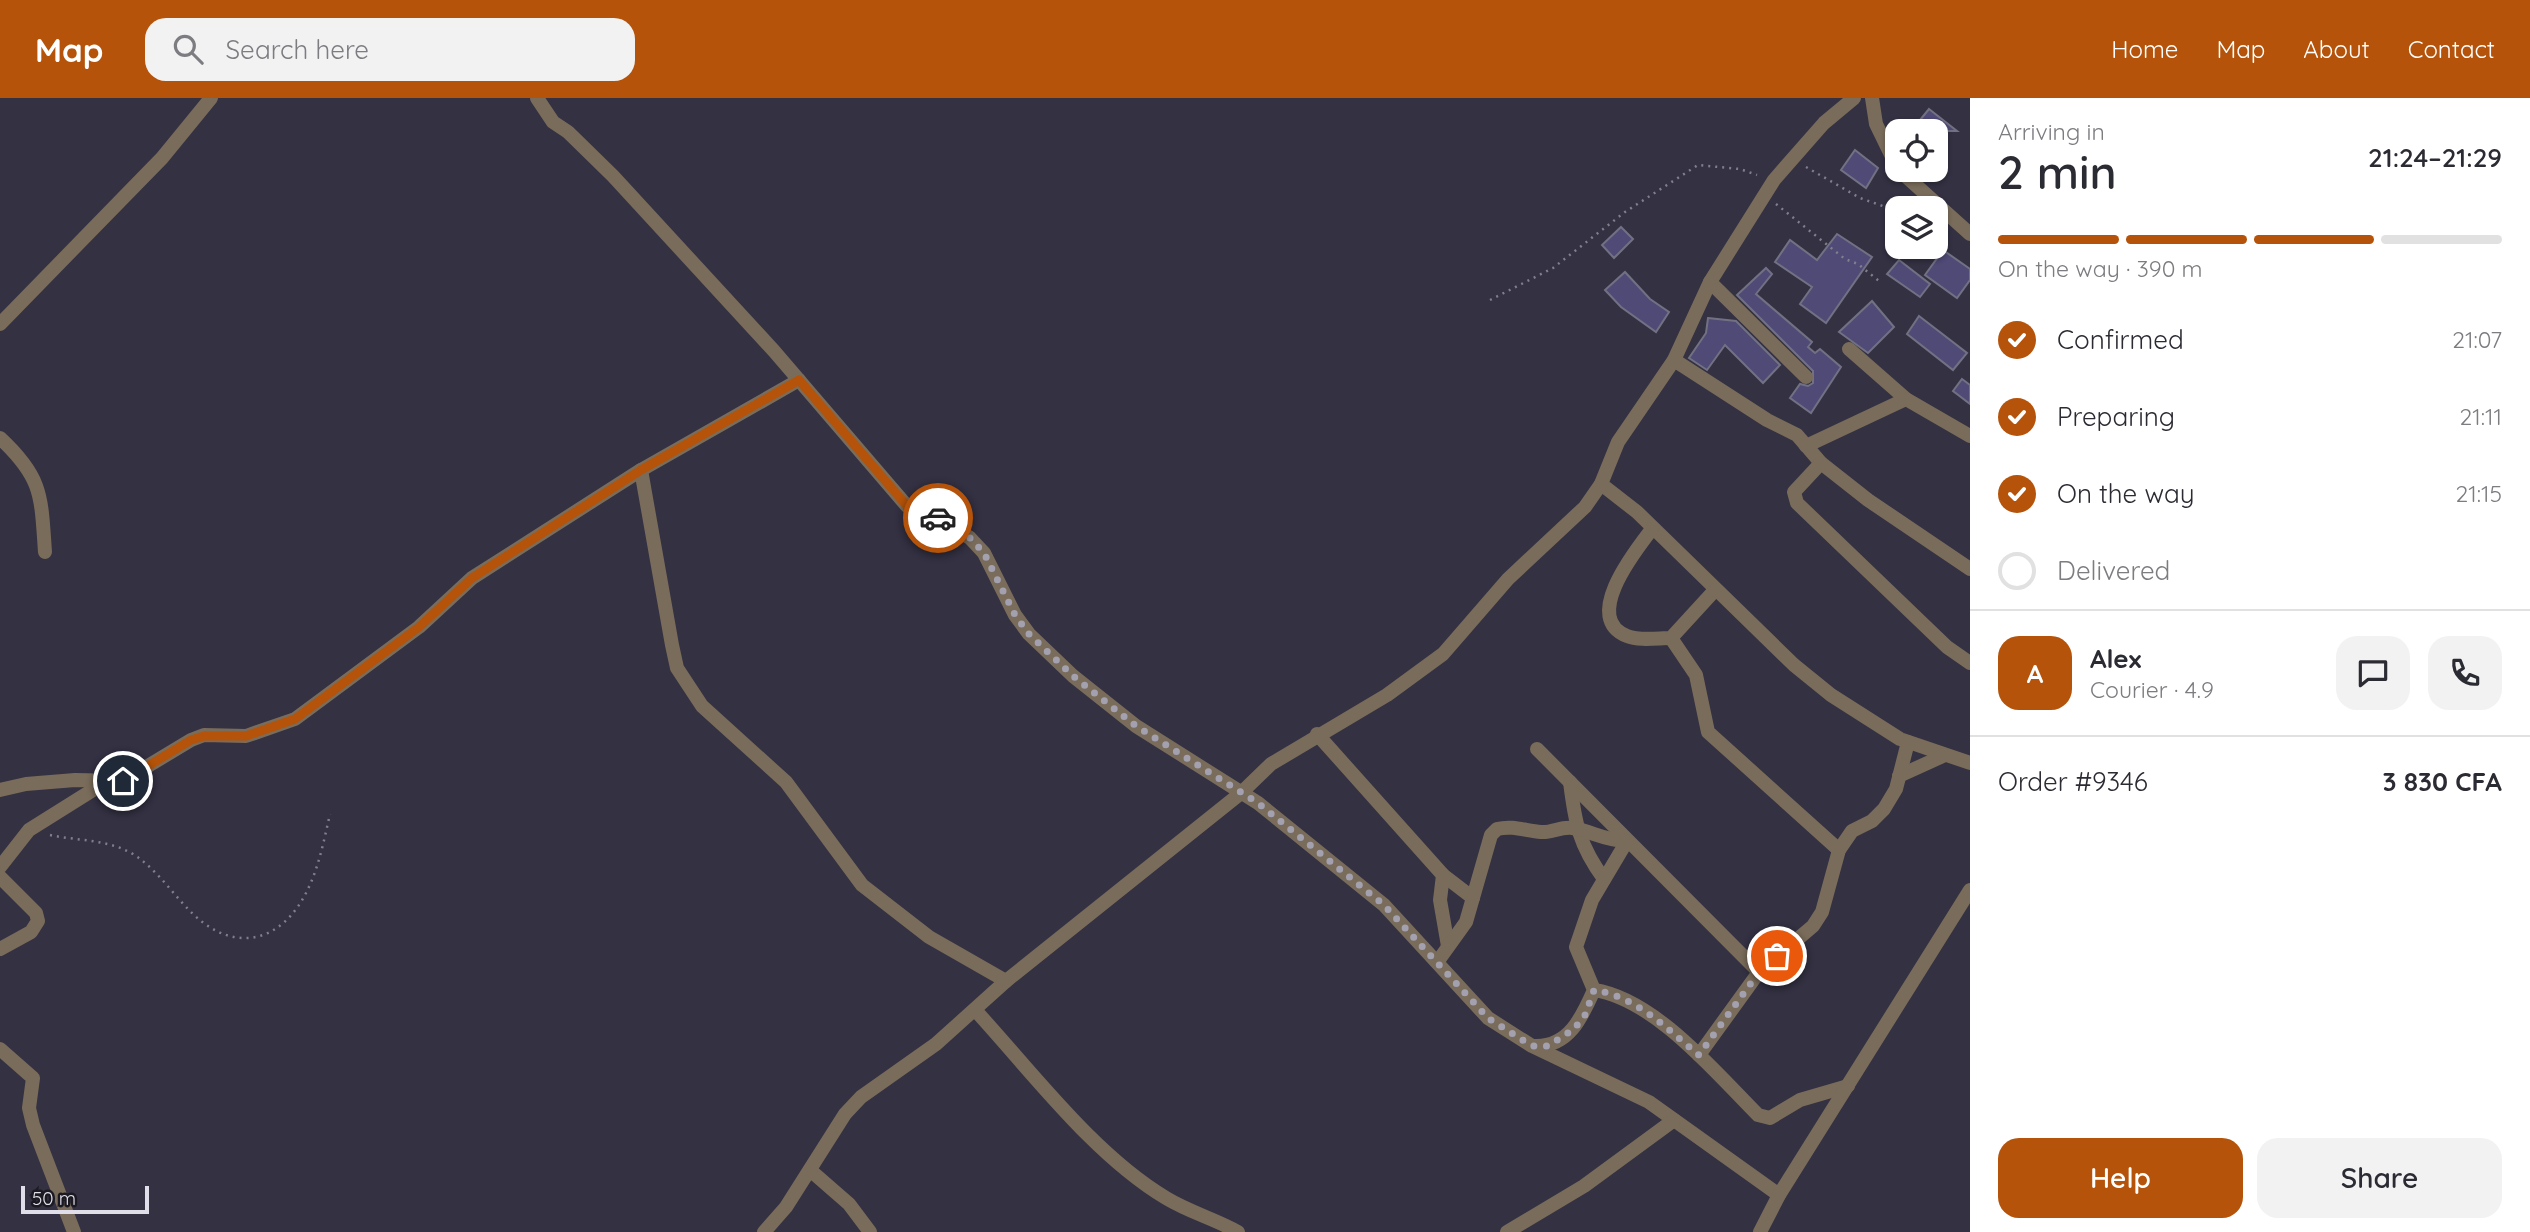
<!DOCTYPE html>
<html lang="en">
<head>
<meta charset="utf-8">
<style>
	body { margin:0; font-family:Quicksand,sans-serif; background:#f2f2f3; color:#2b2b33; height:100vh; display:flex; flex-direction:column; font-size:26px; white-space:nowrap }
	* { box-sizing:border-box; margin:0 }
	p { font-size:23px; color:#7c7c81 }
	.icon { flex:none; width:38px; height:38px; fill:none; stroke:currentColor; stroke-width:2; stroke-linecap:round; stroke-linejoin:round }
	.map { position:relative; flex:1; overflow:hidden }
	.panel { display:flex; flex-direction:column; background:#fff; width:560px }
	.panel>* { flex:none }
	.controls { position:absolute; left:1885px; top:21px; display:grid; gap:14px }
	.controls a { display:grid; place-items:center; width:63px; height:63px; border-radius:14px; background:#fff; box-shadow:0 2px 5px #0004; font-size:35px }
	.scale { position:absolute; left:21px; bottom:18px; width:128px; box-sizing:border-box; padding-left:7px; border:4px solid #dfdee9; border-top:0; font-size:19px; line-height:24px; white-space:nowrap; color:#dfdee9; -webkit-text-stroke:5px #1b1a22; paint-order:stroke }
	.pin { position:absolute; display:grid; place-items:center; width:60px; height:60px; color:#fff; margin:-30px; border:4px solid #fff; border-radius:50%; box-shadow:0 2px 7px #0007 }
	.courier { position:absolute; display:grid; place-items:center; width:70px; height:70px; margin:-35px; border:5px solid #b45309; border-radius:50%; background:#fff; color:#222; box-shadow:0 2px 9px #0007 }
	.head em { font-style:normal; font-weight:600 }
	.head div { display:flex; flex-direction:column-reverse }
	.head { display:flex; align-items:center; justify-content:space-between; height:119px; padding:0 28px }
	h1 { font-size:46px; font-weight:600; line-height:52px }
	.bar { display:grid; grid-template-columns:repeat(4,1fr); gap:10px 7px; align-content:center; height:84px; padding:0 28px }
	.bar i { height:9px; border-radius:5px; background:#e1e1e2 }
	.bar .selected { background:#b45309 }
	.bar p { grid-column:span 4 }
	.line { display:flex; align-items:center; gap:18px; padding:0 28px; border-top:2px solid #e1e1e2 }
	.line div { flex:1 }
	.round { display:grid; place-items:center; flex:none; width:74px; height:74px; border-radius:21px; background:#f2f2f3 }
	ol { padding:0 28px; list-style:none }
	li { display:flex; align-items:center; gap:21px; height:77px }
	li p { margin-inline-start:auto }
	li .icon { padding:7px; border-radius:50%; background:#b45309; color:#fff; stroke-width:4 }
	li:last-child { color:#7c7c81 }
	li i { width:38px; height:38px; border:4px solid #e1e1e2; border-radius:50% }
	.button { display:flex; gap:14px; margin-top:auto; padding:14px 28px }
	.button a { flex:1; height:80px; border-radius:21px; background:#b45309; color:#fff; font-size:28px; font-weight:600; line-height:80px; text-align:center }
	.button a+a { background:#f2f2f3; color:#2b2b33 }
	header { display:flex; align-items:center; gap:42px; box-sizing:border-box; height:98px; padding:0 35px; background:#b45309; color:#fff }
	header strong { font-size:33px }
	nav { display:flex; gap:38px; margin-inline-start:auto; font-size:24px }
	.search { width:490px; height:63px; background:#f2f2f3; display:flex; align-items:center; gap:18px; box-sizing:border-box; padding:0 24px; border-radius:21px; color:#7c7c81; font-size:26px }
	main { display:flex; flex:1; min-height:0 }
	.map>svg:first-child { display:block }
	.building { fill:#4f4a76; stroke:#727184; stroke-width:2 }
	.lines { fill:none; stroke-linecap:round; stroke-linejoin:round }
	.path { stroke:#817f8e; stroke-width:2.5; stroke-dasharray:2 5; stroke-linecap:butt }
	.minor { stroke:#7a6c5a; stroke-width:14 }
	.done { stroke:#a3a1af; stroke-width:7; stroke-dasharray:0 12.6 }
	.route { stroke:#b45309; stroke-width:9 }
</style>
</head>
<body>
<header>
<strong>Map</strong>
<div class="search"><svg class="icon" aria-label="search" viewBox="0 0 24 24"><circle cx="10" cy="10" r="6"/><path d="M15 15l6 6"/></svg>Search here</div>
<nav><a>Home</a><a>Map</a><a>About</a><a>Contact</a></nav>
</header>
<main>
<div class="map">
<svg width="1970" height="1134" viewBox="0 0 1970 1134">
	<rect width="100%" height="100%" fill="#333142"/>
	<g class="building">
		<polygon points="1929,11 1957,33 1911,33"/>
		<polygon points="1855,52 1878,70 1866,90 1841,72"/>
		<polygon points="1621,129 1633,141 1614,160 1602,147"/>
		<polygon points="1837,136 1872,159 1826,225 1800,206 1812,189 1775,164 1790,142 1817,162"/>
		<polygon points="1943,152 1970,171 1970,182 1957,200 1925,177"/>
		<polygon points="1899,162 1930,186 1920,199 1887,176"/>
		<polygon points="1766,170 1772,176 1756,196 1812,244 1808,249 1815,255 1820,251 1841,269 1811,315 1790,300 1800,286 1808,288 1813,285 1813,273 1737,197"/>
		<polygon points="1625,174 1650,201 1669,214 1656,234 1621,209 1605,192"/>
		<polygon points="1872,203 1894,229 1868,255 1839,234"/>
		<polygon points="1919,218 1967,255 1953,272 1907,236"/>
		<polygon points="1708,220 1736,223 1780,267 1763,285 1725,247 1707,272 1689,260 1706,235"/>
		<polygon points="1962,281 1970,287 1970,306 1953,293"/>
	</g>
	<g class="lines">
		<g class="path">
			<polyline points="1806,69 1860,100 1897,113"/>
			<polyline points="1776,106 1845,161 1858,166 1879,183"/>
			<polyline points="1490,202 1553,170 1625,114 1698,67 1740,71 1757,77"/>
			<path d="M50,737C78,743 107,741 133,756C158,772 173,797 194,817C236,856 282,844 307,793C319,769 324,742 330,716"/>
		</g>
		<g class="minor">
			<polyline points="537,0 553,24 568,34 613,78 774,253 907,408 937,419 970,440 984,455 1015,517 1029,536 1073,578 1136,628 1258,705 1384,807 1488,920 1532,948 1649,1004 1779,1097"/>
			<polyline points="1872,0 1876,26 1897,69"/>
			<polyline points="1899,72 1970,136"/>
			<polyline points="1710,184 1806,279"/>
			<polyline points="0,226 162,60 211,0"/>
			<polyline points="1849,251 1906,301 1970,338"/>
			<polyline points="1674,262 1767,322 1797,337 1821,365 1868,402 1970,471"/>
			<path d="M0,340C43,380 41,398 45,454"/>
			<polyline points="1806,348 1906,301"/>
			<polyline points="1821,365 1794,394 1797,405 1947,549 1970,565"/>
			<polyline points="641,372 672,547 677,570 702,608 786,684 862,787 929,839 1006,883"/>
			<polyline points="1601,386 1637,414 1794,567 1831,597 1900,641 1970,665"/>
			<path d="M1652,431C1636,452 1581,520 1627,538C1639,543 1658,540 1671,540L1715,492"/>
			<polyline points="1671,540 1696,577 1708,634 1839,752"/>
			<polyline points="1317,636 1443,777 1473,800"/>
			<polyline points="1537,651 1759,874"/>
			<polyline points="1899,678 1945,657"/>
			<path d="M1570,684C1575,725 1579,747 1604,781"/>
			<polyline points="0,692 26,686 75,682 123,683 191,642 204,637 246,638 295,621 419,529 472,480 641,372 799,282"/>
			<polyline points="0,769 29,732 104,685"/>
			<polyline points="1443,777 1440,802 1448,848"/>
			<polyline points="0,779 36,815 38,823 31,834 0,851"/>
			<path d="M1438,863L1466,824L1491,737L1497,731C1513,727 1526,733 1541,734C1552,735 1561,728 1573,730C1594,734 1603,742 1627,743L1592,802L1576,849L1594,892C1582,919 1569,949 1535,948"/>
			<path d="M1594,892C1655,901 1716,975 1758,1017L1770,1020L1800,1002L1848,988"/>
			<path d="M976,913C1032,974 1094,1057 1166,1100C1189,1114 1215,1121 1238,1134"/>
			<polyline points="0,951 33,980 29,1010 33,1027 74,1134"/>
			<polyline points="1699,957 1759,874 1813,828 1822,814 1839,752 1852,733 1872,723 1884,711 1896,691 1908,644"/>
			<polyline points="810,1072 849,1106 870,1134"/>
			<polyline points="764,1134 786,1109 845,1016 861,999 936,946 1006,883 1241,695 1271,666 1387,597 1443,556 1508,481 1585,409 1601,386 1618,344 1674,262 1710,184 1774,82 1824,25 1854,0"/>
			<polyline points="1507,1134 1584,1088 1674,1022"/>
			<polyline points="1760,1134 1779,1097 1970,792"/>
		</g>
	</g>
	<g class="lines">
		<path class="done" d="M938,420L970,440L984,455L1015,517L1029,536L1073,578L1136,628L1258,705L1384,807L1488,920L1532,948H1548L1574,931L1585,917L1594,892C1636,898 1667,931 1699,957L1759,874L1777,858"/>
		<polyline class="route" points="123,683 191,642 204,638 246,638 295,621 419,529 472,480 641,372 799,282 907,408 938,420"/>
	</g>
</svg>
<div class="controls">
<a><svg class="icon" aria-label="locate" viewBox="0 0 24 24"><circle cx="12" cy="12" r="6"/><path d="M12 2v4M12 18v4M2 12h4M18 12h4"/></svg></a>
<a><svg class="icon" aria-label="layers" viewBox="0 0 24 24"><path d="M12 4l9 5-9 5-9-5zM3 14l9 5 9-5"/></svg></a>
</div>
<div class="scale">50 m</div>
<div class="pin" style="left:1777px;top:858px;background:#ea580c"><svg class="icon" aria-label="bag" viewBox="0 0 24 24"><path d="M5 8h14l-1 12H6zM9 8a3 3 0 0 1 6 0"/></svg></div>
<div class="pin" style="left:123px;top:683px;background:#1f2937"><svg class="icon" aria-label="home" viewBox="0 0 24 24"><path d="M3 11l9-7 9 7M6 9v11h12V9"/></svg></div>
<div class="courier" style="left:938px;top:420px"><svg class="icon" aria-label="car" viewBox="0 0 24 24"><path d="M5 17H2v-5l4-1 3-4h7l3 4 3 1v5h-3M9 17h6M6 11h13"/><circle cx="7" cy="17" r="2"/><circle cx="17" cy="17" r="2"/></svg></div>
</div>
<section class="panel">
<div class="head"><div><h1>2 min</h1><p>Arriving in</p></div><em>21:24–21:29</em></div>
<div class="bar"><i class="selected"></i><i class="selected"></i><i class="selected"></i><i></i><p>On the way · 390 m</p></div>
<ol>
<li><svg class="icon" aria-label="check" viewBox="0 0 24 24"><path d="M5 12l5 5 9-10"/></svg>Confirmed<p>21:07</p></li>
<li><svg class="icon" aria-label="check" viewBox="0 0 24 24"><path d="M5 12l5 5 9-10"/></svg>Preparing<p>21:11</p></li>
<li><svg class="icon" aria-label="check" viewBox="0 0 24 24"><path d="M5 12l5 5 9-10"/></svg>On the way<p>21:15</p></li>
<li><i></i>Delivered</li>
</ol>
<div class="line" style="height:126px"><b class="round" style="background:#b45309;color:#fff">A</b><div><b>Alex</b><p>Courier · 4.9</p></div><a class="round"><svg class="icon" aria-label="chat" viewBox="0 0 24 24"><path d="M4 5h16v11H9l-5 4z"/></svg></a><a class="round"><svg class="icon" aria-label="phone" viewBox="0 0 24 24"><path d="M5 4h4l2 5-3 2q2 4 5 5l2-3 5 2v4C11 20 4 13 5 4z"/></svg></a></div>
<div class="line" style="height:91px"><div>Order #9346</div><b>3 830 CFA</b></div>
<div class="button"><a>Help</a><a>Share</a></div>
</section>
</main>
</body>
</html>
